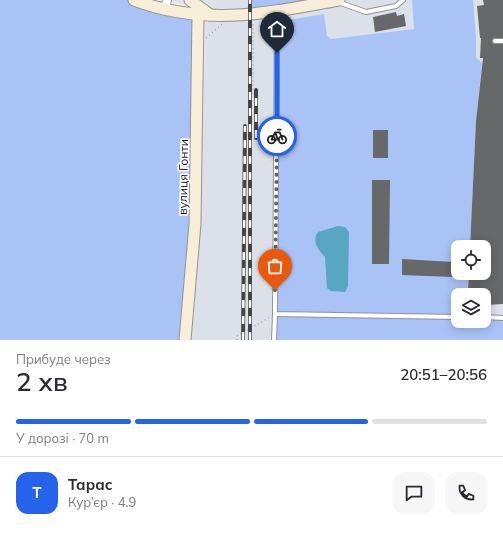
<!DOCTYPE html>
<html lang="uk">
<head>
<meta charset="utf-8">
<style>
	body { margin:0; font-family:Mulish,sans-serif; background:#f7f7f7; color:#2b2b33; height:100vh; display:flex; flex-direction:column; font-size:15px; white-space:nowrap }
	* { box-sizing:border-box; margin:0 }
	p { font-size:13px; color:#7c7c81 }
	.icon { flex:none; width:22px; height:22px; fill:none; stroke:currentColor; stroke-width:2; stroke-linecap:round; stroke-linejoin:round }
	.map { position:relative; height:340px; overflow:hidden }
	.panel { display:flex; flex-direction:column; background:#fff; flex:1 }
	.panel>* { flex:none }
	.tools { position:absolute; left:451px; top:240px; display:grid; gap:8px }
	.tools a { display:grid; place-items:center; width:40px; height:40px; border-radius:8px; background:#fff; box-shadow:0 2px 10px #0003; font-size:20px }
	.pin { position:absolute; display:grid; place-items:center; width:34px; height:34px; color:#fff; margin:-41px -17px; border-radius:50% 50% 50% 0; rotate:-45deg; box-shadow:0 0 4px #0007 }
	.pin .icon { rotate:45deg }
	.courier { position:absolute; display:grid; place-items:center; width:40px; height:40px; margin:-20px; border:3px solid #2563eb; border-radius:50%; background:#fff; color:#222; box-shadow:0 1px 5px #0007 }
	.overview em { font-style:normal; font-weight:600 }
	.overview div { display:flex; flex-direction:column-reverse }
	.overview { display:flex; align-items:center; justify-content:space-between; height:68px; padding:0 16px }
	h1 { font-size:26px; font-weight:600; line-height:30px }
	.bar { display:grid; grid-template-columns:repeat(4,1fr); gap:6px 4px; align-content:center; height:48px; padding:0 16px }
	.bar i { height:5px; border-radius:3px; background:#e1e1e2 }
	.bar .selected { background:#2563eb }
	.bar p { grid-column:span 4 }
	.line { display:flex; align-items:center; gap:10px; padding:0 16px; border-top:1px solid #e1e1e2 }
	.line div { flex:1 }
	.round { display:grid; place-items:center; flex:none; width:42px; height:42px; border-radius:12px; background:#f7f7f7 }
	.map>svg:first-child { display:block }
	.built { fill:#dce0e8; fill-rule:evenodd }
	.green { fill:#aac3f6 }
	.water { fill:#59a6c2 }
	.building { fill:#676869 }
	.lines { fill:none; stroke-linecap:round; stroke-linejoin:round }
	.lane-casing { stroke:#929394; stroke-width:6 }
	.street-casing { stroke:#929394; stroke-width:10 }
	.secondary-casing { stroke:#929394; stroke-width:13 }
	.path { stroke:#a9aaab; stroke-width:1.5; stroke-dasharray:1 3; stroke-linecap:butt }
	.lane { stroke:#fff; stroke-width:4 }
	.street { stroke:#fff; stroke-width:8 }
	.secondary { stroke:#f8edd8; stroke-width:11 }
	.rail-casing { stroke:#454545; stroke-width:4 }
	.rail { stroke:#fff; stroke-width:2.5; stroke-dasharray:8; stroke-linecap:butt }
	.done { stroke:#646465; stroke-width:4; stroke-dasharray:0 7.2 }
	.route { stroke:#2563eb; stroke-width:5 }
	.labels { text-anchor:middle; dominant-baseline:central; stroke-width:3.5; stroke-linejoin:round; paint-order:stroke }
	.street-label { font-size:12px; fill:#1b1b1b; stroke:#fff }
</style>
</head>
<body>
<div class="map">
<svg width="503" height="340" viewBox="0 0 503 340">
	<rect width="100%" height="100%" fill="#ecedee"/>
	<path class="built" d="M168,0H503V340H191L201,221L205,39L203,10ZM458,247H484V273H458ZM458,295H484V321H458Z"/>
	<g class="green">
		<polygon points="0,0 134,0 198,15 195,224 185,340 0,340"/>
		<polygon points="250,0 338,0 250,15"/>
		<polygon points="412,0 473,0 476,37 476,58 482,63 476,121 470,247 458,247 458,273 469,273 468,295 458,295 458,321 484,321 484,317 503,318 503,340 274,340 277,22 324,14 327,36 331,39 414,29"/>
	</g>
	<path class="water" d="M338,226L345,227L349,232L348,286L345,292L331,291L327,288L325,257C319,251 311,241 318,232Z"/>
	<g class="building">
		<polygon points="483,0 503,0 503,38 494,38 492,41 494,44 503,44 503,304 484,305 484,291 468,290 469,273 489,273 490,247 470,247 476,121 483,58 480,58 481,38 480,38 477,6 484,5"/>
		<polygon points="396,12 397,16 404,14 406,26 375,32 373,17"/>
		<rect x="373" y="130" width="15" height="28"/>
		<polygon points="372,180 390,180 389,264 372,264"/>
		<polygon points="402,259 454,262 453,277 402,275"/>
	</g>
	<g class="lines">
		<g class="lane-casing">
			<g id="lane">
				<polyline points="338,2 366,12 396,6 403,0"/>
				<polyline points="277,11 275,314 458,317"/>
				<polyline points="495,41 503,41"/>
				<polyline points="484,317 503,318"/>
				<polyline points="274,340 275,314"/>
			</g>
		</g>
		<g class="street-casing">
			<polyline id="street" points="165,9 167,0"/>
		</g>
		<g class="secondary-casing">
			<g id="secondary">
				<path d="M134,0C206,27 267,13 339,0"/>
				<polyline points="190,0 210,15"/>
				<polyline points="185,340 195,224 198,15"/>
			</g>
		</g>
		<g class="path">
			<polyline points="252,0 252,4"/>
			<polyline points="206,38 222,24"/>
			<path d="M249,329V113C255,106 253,36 253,22"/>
			<polyline points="237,340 237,336 270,317"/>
		</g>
		<use href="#lane" class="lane"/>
		<use href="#street" class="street"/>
		<use href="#secondary" class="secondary"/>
		<g class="rail-casing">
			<g id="rail">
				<polyline points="256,138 256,90"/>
				<polyline points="243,340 245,126"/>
				<polyline points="250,340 250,0"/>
			</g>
		</g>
		<use href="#rail" class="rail"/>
	</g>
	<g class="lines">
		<polyline class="done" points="275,290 277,136"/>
		<polyline class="route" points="277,136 277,53"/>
	</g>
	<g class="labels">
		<g class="street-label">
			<text transform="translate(183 177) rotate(-89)">вулиця Гонти</text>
		</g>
	</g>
</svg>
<div class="tools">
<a><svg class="icon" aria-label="locate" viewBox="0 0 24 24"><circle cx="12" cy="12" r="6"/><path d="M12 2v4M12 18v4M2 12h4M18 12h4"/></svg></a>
<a><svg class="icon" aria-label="layers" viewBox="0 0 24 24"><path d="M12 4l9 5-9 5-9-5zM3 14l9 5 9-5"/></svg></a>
</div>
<div class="pin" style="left:275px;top:290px;background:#ea580c"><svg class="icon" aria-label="bag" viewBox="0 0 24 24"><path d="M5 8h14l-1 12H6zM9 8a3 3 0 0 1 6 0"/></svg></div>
<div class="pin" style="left:277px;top:53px;background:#1f2937"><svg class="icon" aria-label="home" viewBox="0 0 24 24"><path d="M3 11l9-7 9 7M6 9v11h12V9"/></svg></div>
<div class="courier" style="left:277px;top:136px"><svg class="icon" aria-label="bike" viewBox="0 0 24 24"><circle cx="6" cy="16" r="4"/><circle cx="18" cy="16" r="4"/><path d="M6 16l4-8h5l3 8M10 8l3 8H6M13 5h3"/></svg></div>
</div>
<section class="panel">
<div class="overview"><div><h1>2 хв</h1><p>Прибуде через</p></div><em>20:51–20:56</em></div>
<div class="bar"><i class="selected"></i><i class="selected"></i><i class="selected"></i><i></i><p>У дорозі · 70 m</p></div>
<div class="line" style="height:72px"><b class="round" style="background:#2563eb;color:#fff">Т</b><div><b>Тарас</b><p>Кур’єр · 4.9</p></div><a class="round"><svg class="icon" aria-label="chat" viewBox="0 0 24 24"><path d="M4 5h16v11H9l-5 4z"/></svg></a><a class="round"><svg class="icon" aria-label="phone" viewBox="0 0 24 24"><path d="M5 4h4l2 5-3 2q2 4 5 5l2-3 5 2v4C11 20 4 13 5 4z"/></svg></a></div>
</section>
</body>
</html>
